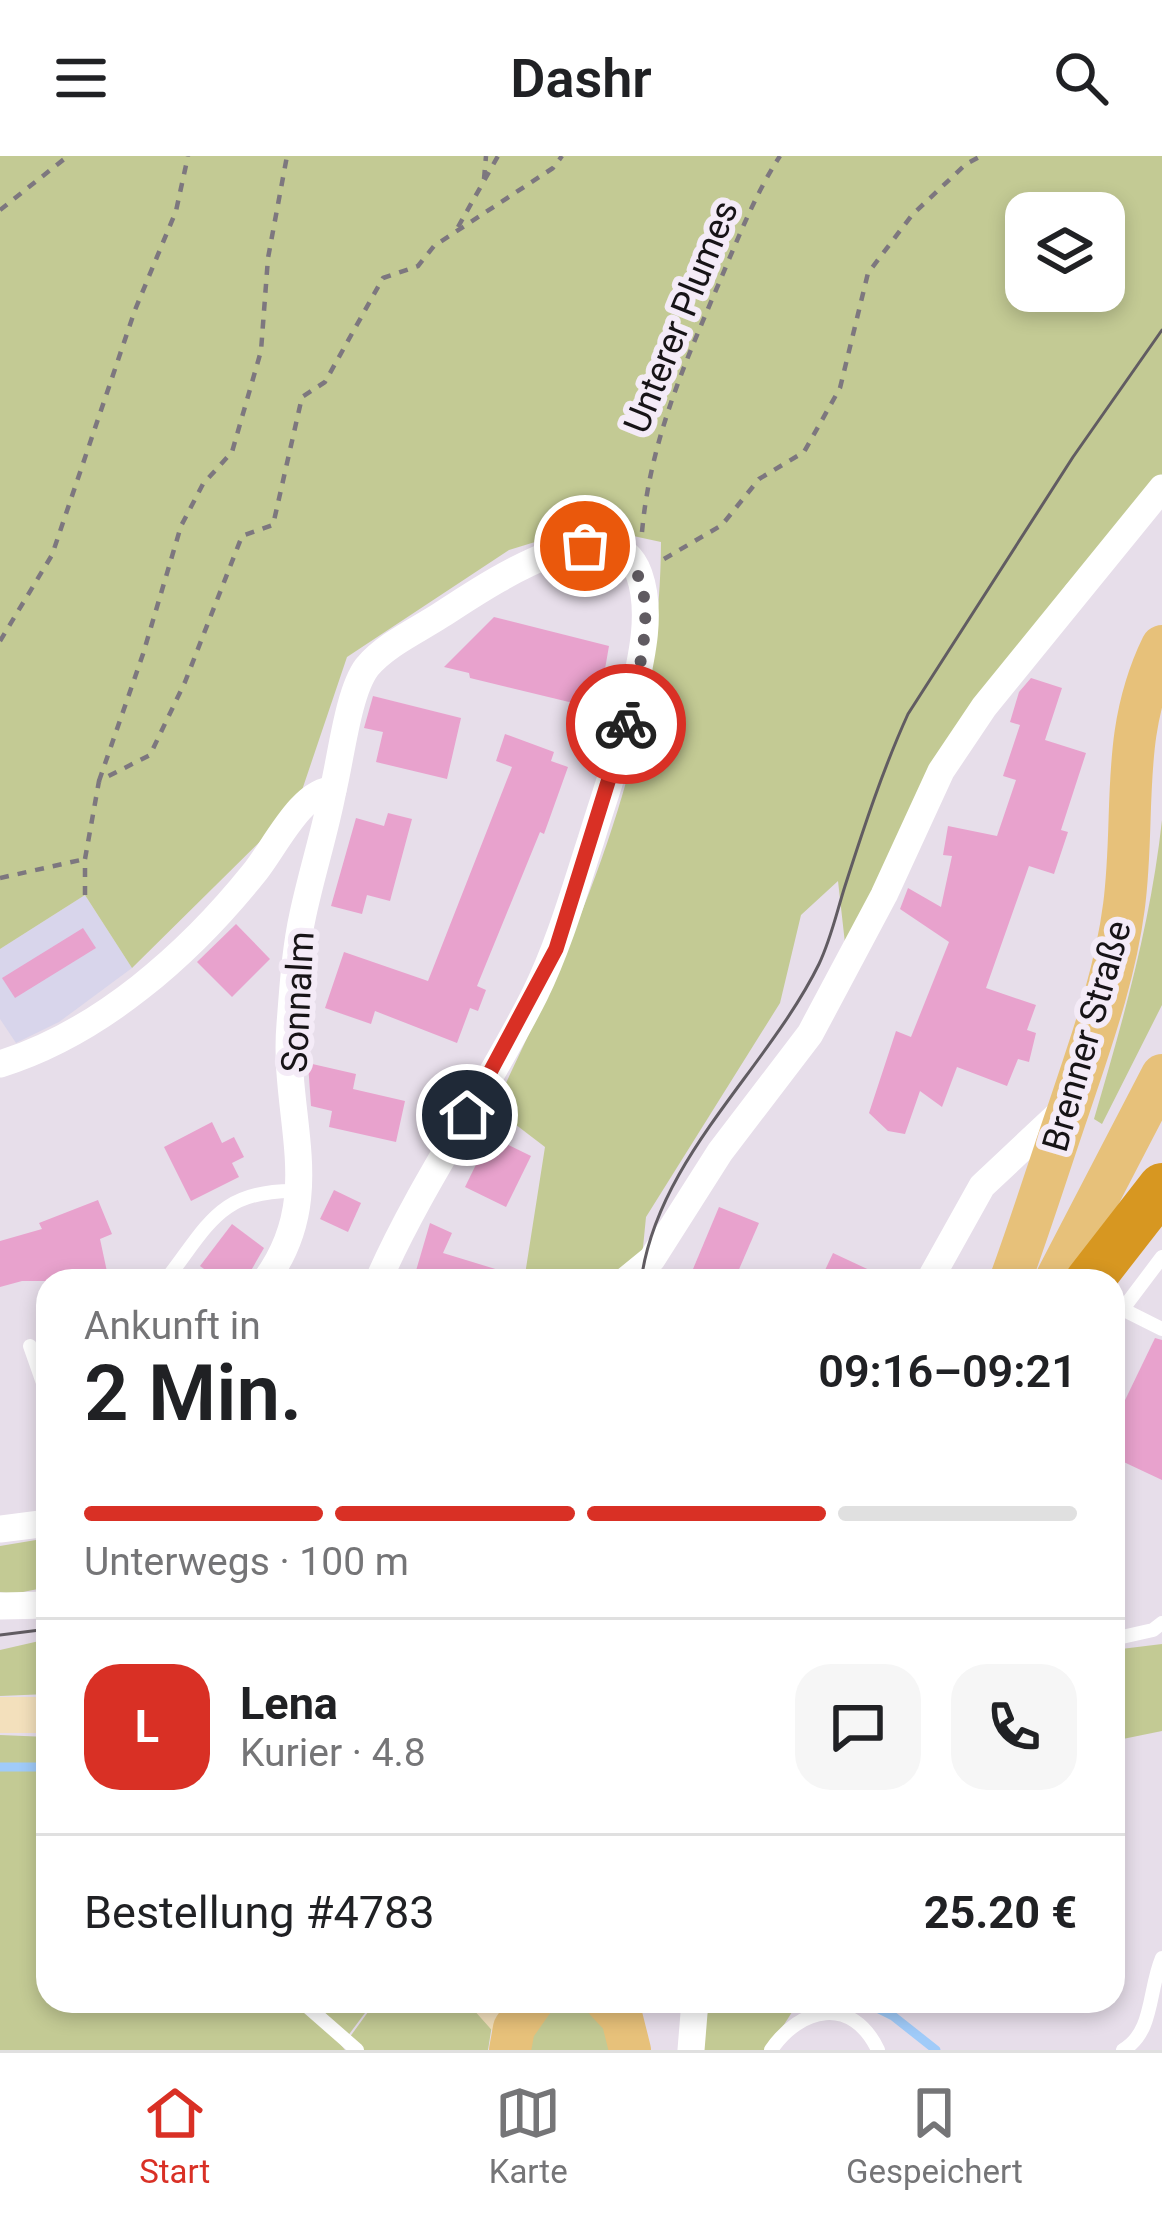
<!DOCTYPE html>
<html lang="de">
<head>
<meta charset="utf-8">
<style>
	body { margin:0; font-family:Roboto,sans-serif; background:#f6f6f6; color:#202124; height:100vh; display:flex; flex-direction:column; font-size:45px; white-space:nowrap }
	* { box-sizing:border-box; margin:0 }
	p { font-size:39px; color:#757577 }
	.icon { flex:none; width:66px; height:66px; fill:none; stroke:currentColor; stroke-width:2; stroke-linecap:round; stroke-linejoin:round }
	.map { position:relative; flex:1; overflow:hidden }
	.side { position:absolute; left:36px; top:1113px; width:1089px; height:744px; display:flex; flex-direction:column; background:#fff; border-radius:36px; box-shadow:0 6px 18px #0003 }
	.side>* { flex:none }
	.buttons { position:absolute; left:1005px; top:36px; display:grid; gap:24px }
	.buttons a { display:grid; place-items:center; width:120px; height:120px; border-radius:24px; background:#fff; box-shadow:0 6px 18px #0003; font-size:60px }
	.pin { position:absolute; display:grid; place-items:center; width:102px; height:102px; color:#fff; margin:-51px; border:6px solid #fff; border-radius:50%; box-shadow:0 3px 12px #0007 }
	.courier { position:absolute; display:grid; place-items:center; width:120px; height:120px; margin:-60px; border:9px solid #d93025; border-radius:50%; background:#fff; color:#222; box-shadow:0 3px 15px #0007 }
	.head em { font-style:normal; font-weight:600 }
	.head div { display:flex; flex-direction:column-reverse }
	.head { display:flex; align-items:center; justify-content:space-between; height:204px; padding:0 48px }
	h1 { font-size:78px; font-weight:600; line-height:90px }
	.bar { display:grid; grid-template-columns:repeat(4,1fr); gap:18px 12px; align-content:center; height:144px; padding:0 48px }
	.bar i { height:15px; border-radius:9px; background:#e0e0e0 }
	.bar .on { background:#d93025 }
	.bar p { grid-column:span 4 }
	.line { display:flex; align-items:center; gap:30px; padding:0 48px; border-top:3px solid #e0e0e0 }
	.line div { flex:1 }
	.round { display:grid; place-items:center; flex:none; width:126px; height:126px; border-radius:36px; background:#f6f6f6 }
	header { display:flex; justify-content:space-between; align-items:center; height:156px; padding:0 48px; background:#fff; font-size:54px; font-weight:600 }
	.dock { display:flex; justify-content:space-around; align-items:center; height:168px; border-top:3px solid #e0e0e0; background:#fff; font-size:33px; color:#757577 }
	.dock a { display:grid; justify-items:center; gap:6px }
	.dock .on { color:#d93025 }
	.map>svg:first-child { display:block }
	.education { fill:#d8d5eb }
	.green { fill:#c3ca94; fill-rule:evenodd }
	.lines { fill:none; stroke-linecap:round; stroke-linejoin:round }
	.stream { stroke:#a0cbf9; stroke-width:9 }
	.building { fill:#e8a2cd }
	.path { stroke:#7d777f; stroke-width:4.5; stroke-dasharray:9 9; stroke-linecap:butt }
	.lane { stroke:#fff; stroke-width:14 }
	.street { stroke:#fff; stroke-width:27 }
	.secondary { stroke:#f3e0bc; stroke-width:36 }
	.primary { stroke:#e7c17a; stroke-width:42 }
	.highway { stroke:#d79721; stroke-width:48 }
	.tram { stroke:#615c62; stroke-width:3 }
	.done { stroke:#605b61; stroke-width:12; stroke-dasharray:0 21.6 }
	.route { stroke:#d93025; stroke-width:15 }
	.labels { text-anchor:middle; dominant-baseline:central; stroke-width:12; stroke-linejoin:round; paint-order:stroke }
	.street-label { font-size:36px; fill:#171417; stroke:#f4ebf7 }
</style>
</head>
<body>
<header><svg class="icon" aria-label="menu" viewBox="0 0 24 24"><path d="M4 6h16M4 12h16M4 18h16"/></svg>Dashr<svg class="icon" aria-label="search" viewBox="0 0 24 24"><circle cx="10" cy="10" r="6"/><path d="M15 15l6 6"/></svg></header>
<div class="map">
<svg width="1162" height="1894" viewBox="0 0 1162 1894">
	<rect width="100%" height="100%" fill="#e7deea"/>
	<polygon class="education" points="85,739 132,812 59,866 16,887 0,863 0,793"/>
	<g class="green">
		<path d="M0,0H1162V330L1066,429L846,796L838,725L801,759L780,847L646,1061L640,1122L644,1125H524L545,991L494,952C582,768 660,594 661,386L587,370L509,394L347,501L297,649L132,812L85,739L0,793ZM1026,57H1104V135H1026Z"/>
		<path d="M1162,664V849L1102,968L1094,963C1123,865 1151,766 1162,664Z"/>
		<polygon points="48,1382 48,1431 13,1438 0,1436 0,1390"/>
		<polygon points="48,1483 48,1538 0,1540 0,1494"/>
		<polygon points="1162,1488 1162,1575 1113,1585 1113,1494"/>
		<polygon points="0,1579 48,1581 48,1845 374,1845 341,1889 345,1894 0,1894"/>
		<polygon points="376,1845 471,1845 492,1869 488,1894 348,1894 344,1889"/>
		<polygon points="709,1845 799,1845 768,1894 702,1894"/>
		<path d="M564,1850H578L603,1863L616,1894H526C531,1872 542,1858 564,1850Z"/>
	</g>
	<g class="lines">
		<g class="stream">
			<polyline points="0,1611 48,1611"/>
			<polyline points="863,1845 893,1860 936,1894"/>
		</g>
	</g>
	<g class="building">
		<polygon points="494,461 609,490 598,553 470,522 469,517 444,511"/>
		<polygon points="1031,522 1062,532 1045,584 1086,597 1061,674 1068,676 1054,718 1029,710 986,832 1036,849 1027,874 1036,877 1029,906 1018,903 1007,930 957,911 942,951 920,935 905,978 888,975 869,957 896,875 911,881 949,786 900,753 908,732 941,751 952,700 943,699 948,670 997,680 1016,624 1003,620 1020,569 1010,566 1019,536"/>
		<polygon points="373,540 461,562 447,623 376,606 383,576 364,572"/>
		<polygon points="505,578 554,596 551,605 568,611 544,678 540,676 477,830 486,834 478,855 470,852 457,887 375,855 371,868 325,852 344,796 428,825 512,611 496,605"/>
		<polygon points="388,657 412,663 390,745 367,739 362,758 331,750 356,662 384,670"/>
		<polygon points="236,768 270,803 232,841 197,806"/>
		<polygon points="83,772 96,792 15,842 2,822"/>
		<polygon points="308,907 356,918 353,933 405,945 396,986 329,971 332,955 311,950"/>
		<polygon points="212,966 222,987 234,981 244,1001 232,1007 239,1021 191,1045 164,991"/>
		<polygon points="490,980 531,1000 506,1051 465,1031"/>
		<polygon points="334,1034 361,1047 348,1076 320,1063"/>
		<polygon points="98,1044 112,1078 100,1083 109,1125 22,1125 0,1131 0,1085 42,1073 39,1067"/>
		<polygon points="719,1051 759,1067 734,1125 688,1125"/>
		<polygon points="430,1067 452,1077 443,1097 515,1119 514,1125 413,1125"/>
		<polygon points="232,1068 264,1092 245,1125 220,1125 200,1110"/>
		<polygon points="833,1097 893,1125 820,1125"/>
		<polygon points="1155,1182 1162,1184 1162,1324 1113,1301 1113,1269"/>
	</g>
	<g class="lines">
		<g class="path">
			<polyline points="484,23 486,0"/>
			<polyline points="0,54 68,0"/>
			<polyline points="458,71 498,0"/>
			<path d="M642,376C650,286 684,209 719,127C737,85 755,38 780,0"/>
			<polyline points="664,403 722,369 759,323 804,296 840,232 868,117 912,59 966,8 981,0"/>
			<polyline points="0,485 52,399 135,154 176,55 188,0"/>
			<polyline points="99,625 143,498 181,370 203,328 232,296 261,195 268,102 287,0"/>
			<polyline points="0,722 85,703"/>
			<polyline points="85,739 85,703 99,625 150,599 185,526 242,380 273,369 302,241 325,226 383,122 418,110 434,90 553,12 562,0"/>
		</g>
		<g class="lane">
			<path d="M165,1125C209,1069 219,1033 298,1035"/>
			<polyline points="1122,1153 1162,1173"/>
			<polyline points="1113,1166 1162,1101"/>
			<polyline points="30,1190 43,1227 48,1225"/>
			<polyline points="1113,1483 1153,1474 1162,1467"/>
			<polyline points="301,1845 357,1894"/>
			<path d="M771,1894C800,1851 852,1839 878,1894"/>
			<path d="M1123,1894C1154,1876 1148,1835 1162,1802"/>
		</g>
		<g class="street">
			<path d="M333,634C341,602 348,536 367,511C385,489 418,474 441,459C479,435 611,341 639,418C654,460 639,512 630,553C620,598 604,641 591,684C574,736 559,789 535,838C486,936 422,1025 378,1125"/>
			<path d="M0,908C100,877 189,798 254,717C274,693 301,634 333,634C325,676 312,716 303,758C295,794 293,831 290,868C282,961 328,1040 265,1125"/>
			<polyline points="625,1125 652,1103 720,996 810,878 884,739 941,615 984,551 1162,332"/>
			<polyline points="929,1125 982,1030 1063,954"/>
			<polyline points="0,1373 48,1367"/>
			<polyline points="0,1450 48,1449"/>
			<polyline points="691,1894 695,1845"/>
		</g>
		<g class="secondary">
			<polyline points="0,1559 48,1559"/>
			<polyline points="490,1845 514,1872"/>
		</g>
		<g class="primary">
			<path d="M1010,1125C1031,1068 1049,1010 1069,952C1091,886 1115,820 1124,750C1136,658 1119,578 1162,490"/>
			<polyline points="1055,1125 1162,919"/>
			<polyline points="606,1845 622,1862 630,1894"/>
			<polyline points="510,1894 514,1872 533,1845"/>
		</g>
		<polyline class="highway" points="1089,1125 1162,1031"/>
		<g class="tram">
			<path d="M641,1125C657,1003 767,914 819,808C831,783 837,755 845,730C864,671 883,613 908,558L1073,301L1162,174"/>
			<polyline points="0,1479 48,1473"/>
		</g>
	</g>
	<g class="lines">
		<path class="done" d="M585,390C677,390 640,512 626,568"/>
		<polyline class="route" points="467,959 556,793 626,568"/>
	</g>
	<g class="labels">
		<g class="street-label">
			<text transform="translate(681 161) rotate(-68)">Unterer Plumes</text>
			<text transform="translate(298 846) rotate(-87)">Sonnalm</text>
			<text transform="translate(1087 880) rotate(-74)">Brenner Straße</text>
		</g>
	</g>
</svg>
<div class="buttons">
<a><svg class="icon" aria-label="layers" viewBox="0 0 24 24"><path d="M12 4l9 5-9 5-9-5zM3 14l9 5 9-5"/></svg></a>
</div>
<div class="pin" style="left:585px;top:390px;background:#ea580c"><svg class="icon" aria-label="bag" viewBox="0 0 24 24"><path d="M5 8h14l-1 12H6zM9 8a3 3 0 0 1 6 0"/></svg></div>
<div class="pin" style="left:467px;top:959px;background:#1f2937"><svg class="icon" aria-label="home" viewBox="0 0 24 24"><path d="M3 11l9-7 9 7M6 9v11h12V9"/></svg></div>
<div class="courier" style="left:626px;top:568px"><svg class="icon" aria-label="bike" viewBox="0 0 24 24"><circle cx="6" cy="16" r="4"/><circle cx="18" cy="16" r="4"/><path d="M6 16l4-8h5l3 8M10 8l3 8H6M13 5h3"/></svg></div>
<section class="side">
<div class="head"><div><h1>2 Min.</h1><p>Ankunft in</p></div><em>09:16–09:21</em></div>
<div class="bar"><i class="on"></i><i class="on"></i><i class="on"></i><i></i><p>Unterwegs · 100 m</p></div>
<div class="line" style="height:216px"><b class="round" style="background:#d93025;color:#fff">L</b><div><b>Lena</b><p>Kurier · 4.8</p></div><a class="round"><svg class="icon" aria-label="chat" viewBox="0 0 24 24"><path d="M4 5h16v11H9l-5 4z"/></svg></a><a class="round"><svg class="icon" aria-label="phone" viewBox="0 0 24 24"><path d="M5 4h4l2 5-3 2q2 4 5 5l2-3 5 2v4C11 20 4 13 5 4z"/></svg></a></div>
<div class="line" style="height:156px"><div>Bestellung #4783</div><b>25.20 €</b></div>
</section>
</div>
<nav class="dock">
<a class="on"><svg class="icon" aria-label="home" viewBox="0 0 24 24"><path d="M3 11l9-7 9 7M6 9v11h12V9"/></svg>Start</a>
<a><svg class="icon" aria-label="map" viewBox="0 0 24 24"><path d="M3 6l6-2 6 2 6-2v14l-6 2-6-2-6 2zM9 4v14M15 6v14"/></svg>Karte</a>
<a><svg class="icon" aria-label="saved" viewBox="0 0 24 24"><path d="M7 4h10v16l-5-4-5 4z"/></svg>Gespeichert</a>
</nav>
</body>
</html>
